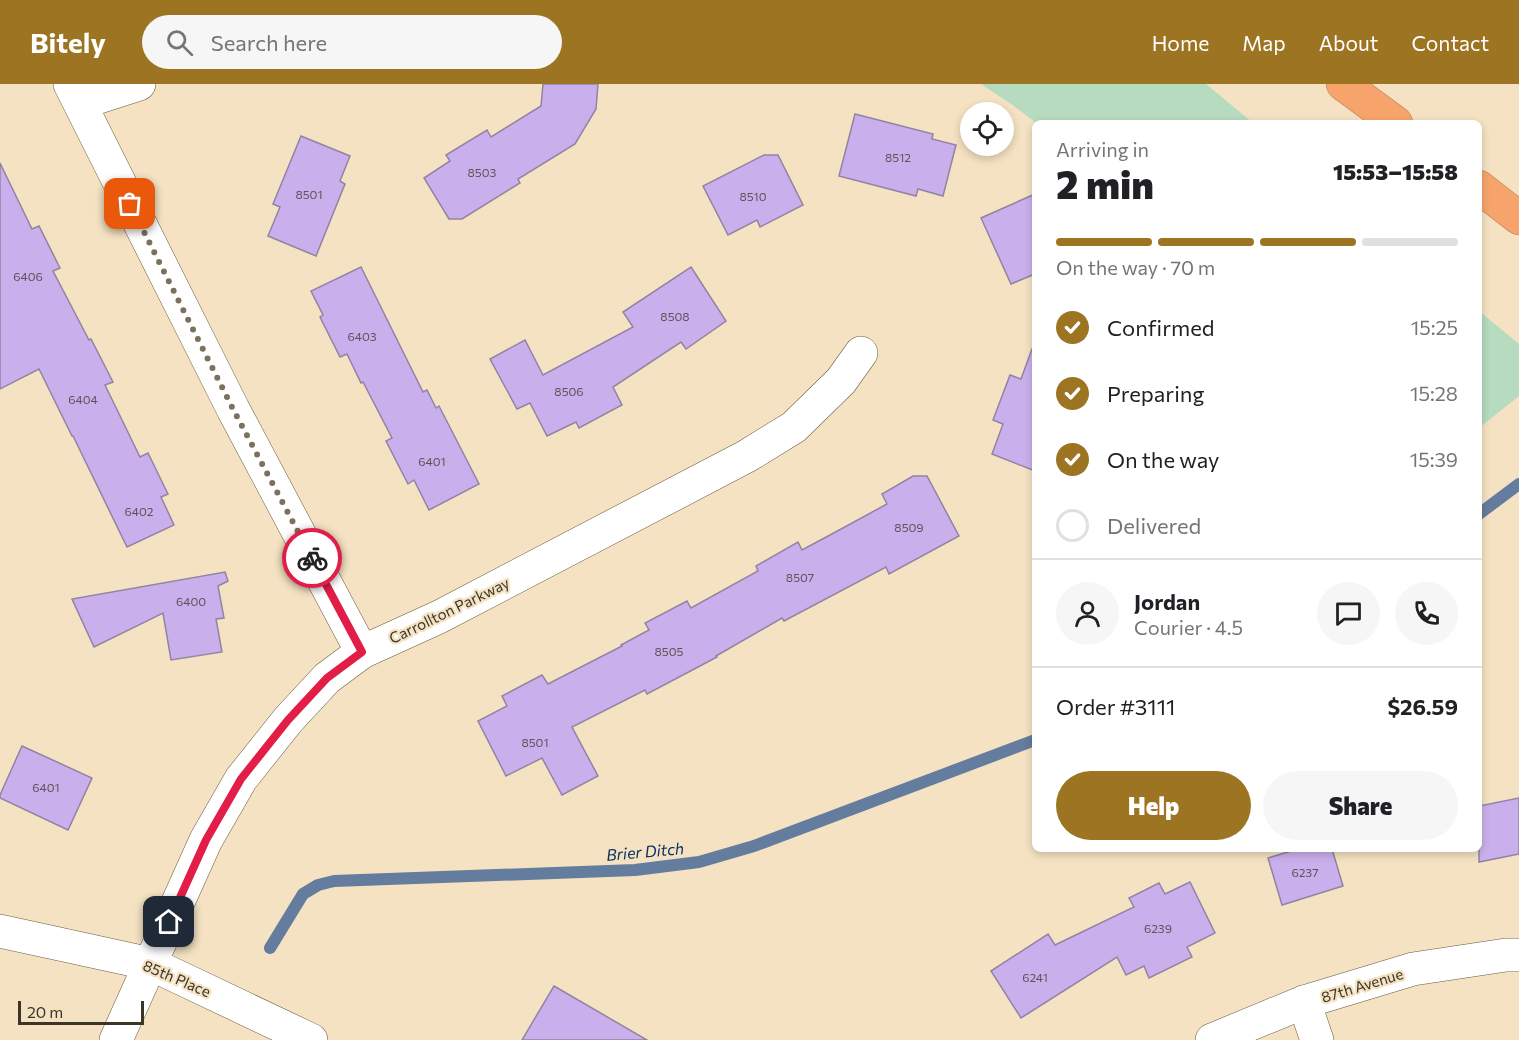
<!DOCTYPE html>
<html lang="en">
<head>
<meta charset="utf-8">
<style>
	body { margin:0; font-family:Commissioner,sans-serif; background:#f6f6f6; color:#202124; height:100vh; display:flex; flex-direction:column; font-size:22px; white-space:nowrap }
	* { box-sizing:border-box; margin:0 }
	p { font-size:20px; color:#757577 }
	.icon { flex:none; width:33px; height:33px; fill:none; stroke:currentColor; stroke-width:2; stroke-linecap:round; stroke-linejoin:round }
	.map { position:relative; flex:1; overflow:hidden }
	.side { position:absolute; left:1032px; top:36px; width:450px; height:732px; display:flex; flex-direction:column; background:#fff; border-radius:9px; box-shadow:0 3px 9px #0003 }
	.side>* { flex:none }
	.controls { position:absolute; left:960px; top:18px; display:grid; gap:12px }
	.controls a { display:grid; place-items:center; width:54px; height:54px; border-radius:50%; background:#fff; box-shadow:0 3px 9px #0003; font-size:30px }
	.scale { position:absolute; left:18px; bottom:15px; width:126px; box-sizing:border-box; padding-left:6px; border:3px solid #3b3427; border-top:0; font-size:16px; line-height:21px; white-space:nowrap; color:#3b3427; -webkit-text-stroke:4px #f4e2c2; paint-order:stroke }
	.pin { position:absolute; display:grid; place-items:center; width:51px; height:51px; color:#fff; margin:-26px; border-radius:12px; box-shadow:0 3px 9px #0006 }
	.courier { position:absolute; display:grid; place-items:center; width:60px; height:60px; margin:-30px; border:4px solid #e11d48; border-radius:50%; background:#fff; color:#222; box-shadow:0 2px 8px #0007 }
	.headline em { font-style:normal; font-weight:800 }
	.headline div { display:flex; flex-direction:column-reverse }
	.headline { display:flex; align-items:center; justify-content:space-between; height:102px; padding:0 24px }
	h1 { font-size:39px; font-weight:800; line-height:45px }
	.bar { display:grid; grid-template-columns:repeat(4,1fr); gap:9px 6px; align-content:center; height:72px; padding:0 24px }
	.bar i { height:8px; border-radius:4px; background:#e0e0e0 }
	.bar .selected { background:#9d7422 }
	.bar p { grid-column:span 4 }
	.line { display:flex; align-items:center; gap:15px; padding:0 24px; border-top:2px solid #e0e0e0 }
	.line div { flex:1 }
	.round { display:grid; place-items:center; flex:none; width:63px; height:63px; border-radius:32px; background:#f6f6f6 }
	ol { padding:0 24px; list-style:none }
	li { display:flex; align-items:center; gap:18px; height:66px }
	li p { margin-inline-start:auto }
	li .icon { padding:6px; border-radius:50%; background:#9d7422; color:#fff; stroke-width:4 }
	li:last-child { color:#757577 }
	li i { width:33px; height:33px; border:3px solid #e0e0e0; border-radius:50% }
	.primary-button { display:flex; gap:12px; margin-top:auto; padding:12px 24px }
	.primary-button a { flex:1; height:69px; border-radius:36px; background:#9d7422; color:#fff; font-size:24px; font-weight:800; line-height:69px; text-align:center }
	.primary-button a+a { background:#f6f6f6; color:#202124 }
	header { display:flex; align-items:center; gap:36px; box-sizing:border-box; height:84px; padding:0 30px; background:#9d7422; color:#fff }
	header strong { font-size:28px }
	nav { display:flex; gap:33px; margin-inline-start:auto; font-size:21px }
	.search { width:420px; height:54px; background:#f6f6f6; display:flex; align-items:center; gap:15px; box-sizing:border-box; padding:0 21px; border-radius:33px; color:#757577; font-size:22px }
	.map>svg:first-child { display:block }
	.green { fill:#b6dbbf }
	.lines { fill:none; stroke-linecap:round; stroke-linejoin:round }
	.stream { stroke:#647c9d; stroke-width:12 }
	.building { fill:#c9b0ec; stroke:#9084a2; stroke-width:1.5 }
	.minor-casing { stroke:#6a5b3e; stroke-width:34 }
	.tertiary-casing { stroke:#6a5b3e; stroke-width:34 }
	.motorway-casing { stroke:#b57d54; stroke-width:34 }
	.minor { stroke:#fff; stroke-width:33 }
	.tertiary { stroke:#fff; stroke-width:33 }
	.motorway { stroke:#f7a46c; stroke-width:33 }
	.done { stroke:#7c715d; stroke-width:6; stroke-dasharray:0 10.8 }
	.route { stroke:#e11d48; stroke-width:8 }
	.labels { text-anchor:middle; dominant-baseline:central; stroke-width:4.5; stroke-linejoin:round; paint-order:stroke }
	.number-label { font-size:12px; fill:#5e5358 }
	.street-label { font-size:15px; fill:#3b3427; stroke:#f4e2c2 }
	.water-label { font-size:16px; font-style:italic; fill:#0b3161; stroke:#f4e2c2 }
</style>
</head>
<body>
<header>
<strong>Bitely</strong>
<div class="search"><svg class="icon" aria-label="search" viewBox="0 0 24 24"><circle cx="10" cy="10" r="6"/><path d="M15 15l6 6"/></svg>Search here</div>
<nav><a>Home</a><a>Map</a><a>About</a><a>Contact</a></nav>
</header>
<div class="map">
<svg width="1519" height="956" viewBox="0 0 1519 956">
	<rect width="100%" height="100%" fill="#f4e2c2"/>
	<g class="green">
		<polygon points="981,0 1206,0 1253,39 1036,39 1014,22"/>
		<polygon points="1479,227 1519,260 1519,312 1479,344"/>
	</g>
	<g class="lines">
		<g class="stream">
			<polyline points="1479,430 1519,400"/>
			<polyline points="270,864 303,810 318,801 334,797 635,786 699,778 754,762 1035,656"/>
		</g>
	</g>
	<g class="building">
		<polygon points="543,0 598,0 596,25 575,60 518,95 520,99 462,135 449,135 424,94 450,77 446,71 487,46 491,53 541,22"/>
		<polygon points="855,30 933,50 932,55 956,61 943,112 918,105 916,112 839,92"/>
		<polygon points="301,52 350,72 340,97 345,100 316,172 268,152 280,123 273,120"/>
		<polygon points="764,71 778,71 803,121 760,143 757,136 728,151 703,102"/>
		<polygon points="0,79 32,145 39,142 60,184 53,187 89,256 91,255 113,298 105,301 140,373 148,369 168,410 161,413 174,441 127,463 73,352 72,352 39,285 0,305"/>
		<polygon points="1035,110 1035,190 1011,200 981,134"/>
		<polygon points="361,183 423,308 427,306 436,324 439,322 479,400 429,426 414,396 408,400 386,357 392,354 363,298 361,299 347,270 340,273 320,233 323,231 311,207"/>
		<polygon points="691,183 726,237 686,265 681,258 613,303 622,321 579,344 576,338 547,352 530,319 517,325 490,275 525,256 543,291 633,243 623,228"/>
		<polygon points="1032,265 1035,265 1035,387 992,370 1003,340 993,336 1010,291 1021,295"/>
		<polygon points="913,392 927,392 959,452 889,490 886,483 784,537 782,534 716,572 717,573 647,610 645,606 572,643 598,692 562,711 542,674 506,692 478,637 507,622 502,612 542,591 548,600 622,562 621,561 649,546 645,539 687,517 691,524 758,487 756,482 798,458 802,466 830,451 887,420 882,410"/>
		<polygon points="225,488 228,497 218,502 224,534 216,535 222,568 171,576 163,529 94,563 72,515"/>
		<polygon points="22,662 92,694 68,746 0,714 0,711"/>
		<polygon points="1519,714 1519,770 1479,778 1479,722"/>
		<polygon points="1298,765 1332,765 1343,802 1282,821 1268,774"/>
		<polygon points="1190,798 1215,849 1187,863 1192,873 1149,894 1144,882 1126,891 1117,873 1021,934 991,887 1048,850 1055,861 1134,823 1129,814 1159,799 1165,810"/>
		<polygon points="554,902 647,956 522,956"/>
	</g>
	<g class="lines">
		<g class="minor-casing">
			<g id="minor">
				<polyline points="70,0 233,325 362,568"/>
				<polyline points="80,19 139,0"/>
				<polyline points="0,847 151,880"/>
				<polyline points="1304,918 1317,956"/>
				<polyline points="116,956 206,756 241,695 288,636 327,594 362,568 439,533 747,372 794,343 841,297 861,269"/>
				<polyline points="1212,956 1304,918 1413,885 1506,871 1519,871"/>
			</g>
		</g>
		<g class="tertiary-casing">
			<polyline id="tertiary" points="151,880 311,956"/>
		</g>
		<g class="motorway-casing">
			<g id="motorway">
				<polyline points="1343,0 1396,39"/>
				<polyline points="1479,103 1519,134"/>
			</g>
		</g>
		<use href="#minor" class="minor"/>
		<use href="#tertiary" class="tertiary"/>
		<use href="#motorway" class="motorway"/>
	</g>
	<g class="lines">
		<polyline class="done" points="130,120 233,325 312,474"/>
		<polyline class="route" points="169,838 206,756 241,695 288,636 327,594 362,568 312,474"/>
	</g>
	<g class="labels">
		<g class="number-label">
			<text x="898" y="73">8512</text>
			<text x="482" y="88">8503</text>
			<text x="309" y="110">8501</text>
			<text x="753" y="112">8510</text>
			<text x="28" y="192">6406</text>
			<text x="675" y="232">8508</text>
			<text x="362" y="252">6403</text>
			<text x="569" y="307">8506</text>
			<text x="83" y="315">6404</text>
			<text x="432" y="377">6401</text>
			<text x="139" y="427">6402</text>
			<text x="909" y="443">8509</text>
			<text x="800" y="493">8507</text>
			<text x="191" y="517">6400</text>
			<text x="669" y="567">8505</text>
			<text x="535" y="658">8501</text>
			<text x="46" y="703">6401</text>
			<text x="1305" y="788">6237</text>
			<text x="1158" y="844">6239</text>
			<text x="1035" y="893">6241</text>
		</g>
		<g class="street-label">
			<text transform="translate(449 526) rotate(-26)">Carrollton Parkway</text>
			<text transform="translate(177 894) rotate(23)">85th Place</text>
			<text transform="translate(1362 901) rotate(-17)">87th Avenue</text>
		</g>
		<g class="water-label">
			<text transform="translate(645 767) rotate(-5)">Brier Ditch</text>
		</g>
	</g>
</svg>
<div class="controls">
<a><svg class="icon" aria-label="locate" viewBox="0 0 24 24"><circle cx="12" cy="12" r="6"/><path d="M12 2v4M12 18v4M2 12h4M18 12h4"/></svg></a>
</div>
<div class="scale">20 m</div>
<div class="pin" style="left:130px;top:120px;background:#ea580c"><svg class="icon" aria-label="bag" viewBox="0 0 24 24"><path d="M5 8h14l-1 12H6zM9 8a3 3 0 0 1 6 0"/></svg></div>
<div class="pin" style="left:169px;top:838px;background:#1f2937"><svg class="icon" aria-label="home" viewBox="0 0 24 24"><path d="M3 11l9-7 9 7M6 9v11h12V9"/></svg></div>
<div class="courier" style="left:312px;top:474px"><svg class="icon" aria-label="bike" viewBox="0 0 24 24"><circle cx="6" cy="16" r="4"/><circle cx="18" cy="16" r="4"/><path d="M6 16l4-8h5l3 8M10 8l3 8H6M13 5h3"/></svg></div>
<section class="side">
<div class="headline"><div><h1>2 min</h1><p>Arriving in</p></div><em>15:53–15:58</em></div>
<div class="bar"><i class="selected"></i><i class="selected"></i><i class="selected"></i><i></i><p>On the way · 70 m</p></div>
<ol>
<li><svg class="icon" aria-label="check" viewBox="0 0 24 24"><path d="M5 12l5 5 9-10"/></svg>Confirmed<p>15:25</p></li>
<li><svg class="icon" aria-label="check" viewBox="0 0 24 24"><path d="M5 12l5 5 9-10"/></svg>Preparing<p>15:28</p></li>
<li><svg class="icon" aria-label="check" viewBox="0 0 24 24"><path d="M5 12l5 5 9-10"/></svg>On the way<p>15:39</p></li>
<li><i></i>Delivered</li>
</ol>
<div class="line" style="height:108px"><a class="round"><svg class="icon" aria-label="person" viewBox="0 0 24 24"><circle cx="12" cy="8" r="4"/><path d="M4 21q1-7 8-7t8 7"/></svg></a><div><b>Jordan</b><p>Courier · 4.5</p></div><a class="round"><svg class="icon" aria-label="chat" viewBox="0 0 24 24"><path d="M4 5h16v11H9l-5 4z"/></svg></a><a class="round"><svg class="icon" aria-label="phone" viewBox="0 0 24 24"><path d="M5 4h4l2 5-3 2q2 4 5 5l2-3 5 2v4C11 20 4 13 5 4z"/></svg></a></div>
<div class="line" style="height:78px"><div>Order #3111</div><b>$26.59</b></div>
<div class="primary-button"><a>Help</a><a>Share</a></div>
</section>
</div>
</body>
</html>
